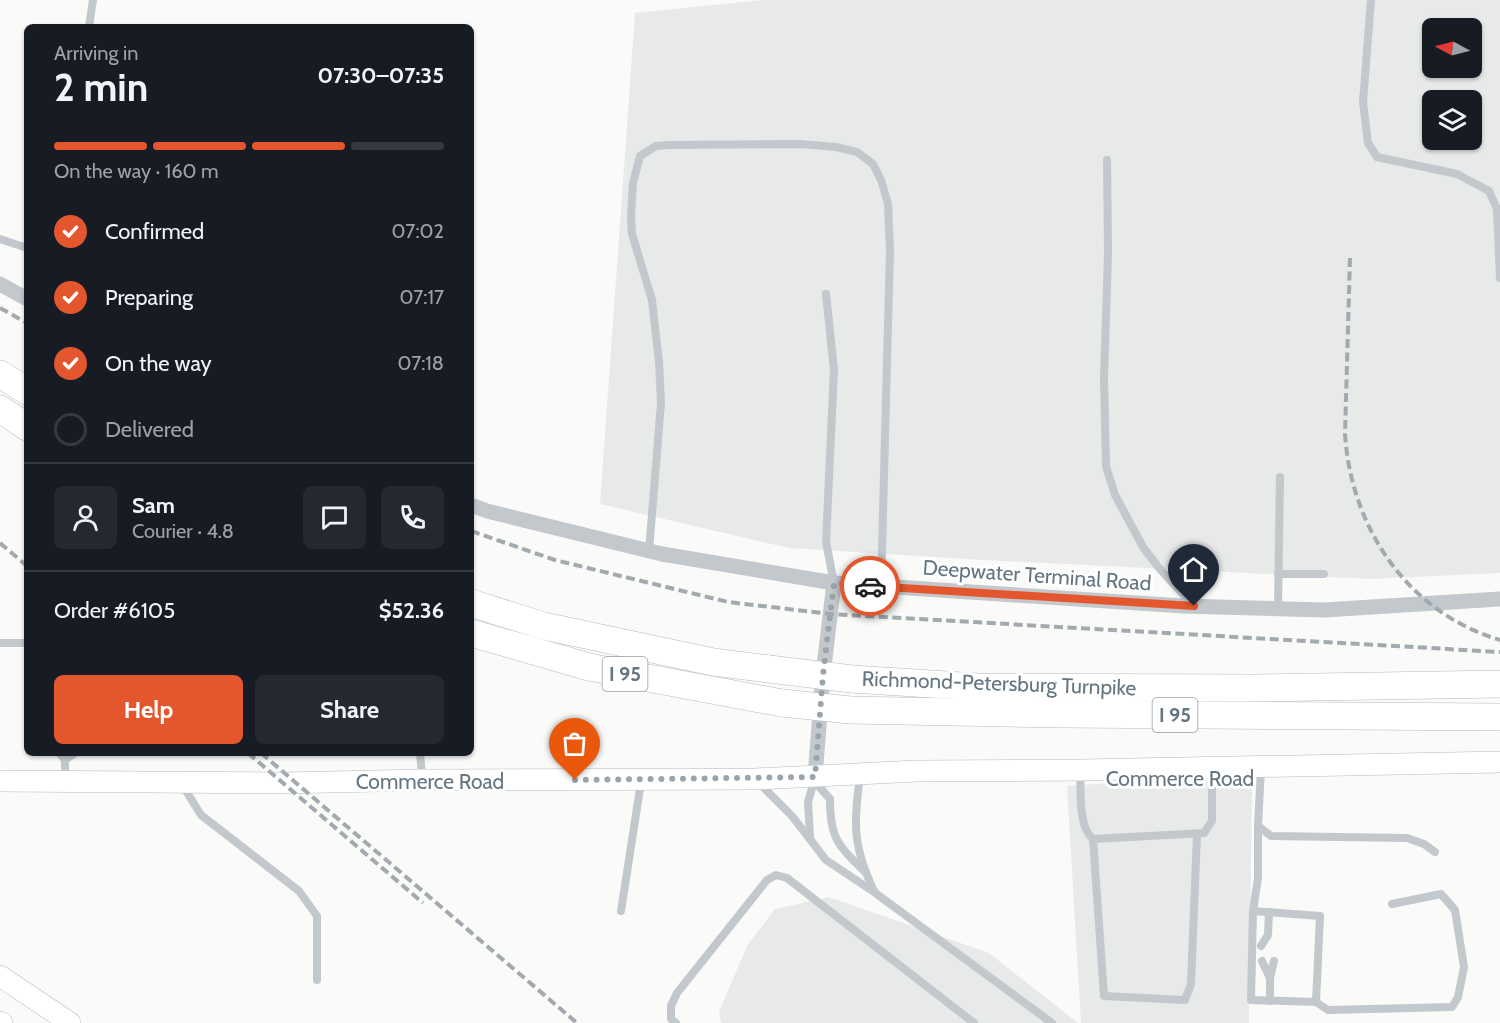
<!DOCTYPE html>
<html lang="en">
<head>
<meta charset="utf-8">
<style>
	body { margin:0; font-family:Cabin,sans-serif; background:#242831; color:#f1f3f6; height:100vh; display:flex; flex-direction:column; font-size:22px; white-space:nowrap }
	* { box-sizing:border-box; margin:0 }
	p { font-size:20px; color:#9ea1a6 }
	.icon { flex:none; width:33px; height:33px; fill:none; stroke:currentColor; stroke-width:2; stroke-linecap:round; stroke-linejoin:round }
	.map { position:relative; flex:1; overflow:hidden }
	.drawer { position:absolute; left:24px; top:24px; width:450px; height:732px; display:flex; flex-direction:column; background:#171b24; border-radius:9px; box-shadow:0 2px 4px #0004 }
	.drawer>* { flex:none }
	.needle { width:39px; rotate:277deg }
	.buttons { position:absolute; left:1422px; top:18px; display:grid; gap:12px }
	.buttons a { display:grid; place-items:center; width:60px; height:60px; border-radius:9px; background:#171b24; box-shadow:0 2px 4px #0004; font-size:30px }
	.pin { position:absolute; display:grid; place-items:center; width:51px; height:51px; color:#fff; margin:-62px -26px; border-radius:50% 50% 50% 0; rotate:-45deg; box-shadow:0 0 6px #0007 }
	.pin .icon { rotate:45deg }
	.courier { position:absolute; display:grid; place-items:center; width:60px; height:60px; margin:-30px; border:4px solid #e4572e; border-radius:50%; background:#fff; color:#222; box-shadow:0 2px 8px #0007 }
	.summary em { font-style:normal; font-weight:700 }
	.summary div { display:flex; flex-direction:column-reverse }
	.summary { display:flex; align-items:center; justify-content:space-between; height:102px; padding:0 30px }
	h1 { font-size:39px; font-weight:700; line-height:45px }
	.bar { display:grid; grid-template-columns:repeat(4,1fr); gap:9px 6px; align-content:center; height:72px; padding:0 30px }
	.bar i { height:8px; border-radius:4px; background:#363941 }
	.bar .current { background:#e4572e }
	.bar p { grid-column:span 4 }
	.line { display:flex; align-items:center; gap:15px; padding:0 30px; border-top:2px solid #363941 }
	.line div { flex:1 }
	.round { display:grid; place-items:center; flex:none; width:63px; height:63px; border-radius:9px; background:#242831 }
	ol { padding:0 30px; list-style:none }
	li { display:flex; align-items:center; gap:18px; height:66px }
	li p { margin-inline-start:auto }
	li .icon { padding:6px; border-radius:50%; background:#e4572e; color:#fff; stroke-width:4 }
	li:last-child { color:#9ea1a6 }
	li i { width:33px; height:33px; border:3px solid #363941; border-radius:50% }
	.action { display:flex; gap:12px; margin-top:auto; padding:12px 30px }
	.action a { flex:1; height:69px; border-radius:9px; background:#e4572e; color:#fff; font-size:24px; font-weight:700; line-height:69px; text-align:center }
	.action a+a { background:#242831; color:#f1f3f6 }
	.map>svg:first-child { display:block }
	.built { fill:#e8e9e9; fill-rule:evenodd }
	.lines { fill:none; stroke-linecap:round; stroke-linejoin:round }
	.secondary-casing { stroke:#b3babf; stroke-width:22 }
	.motorway-casing { stroke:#b4b9bd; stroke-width:28 }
	.service { stroke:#c3c8cc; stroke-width:8 }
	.minor { stroke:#c3c8cc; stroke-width:15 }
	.secondary { stroke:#fff; stroke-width:21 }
	.motorway { stroke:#fff; stroke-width:27 }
	.rail { stroke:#a2aab0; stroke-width:4; stroke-dasharray:9 4.5; stroke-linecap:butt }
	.motorway-bridge-casing { stroke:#b4b9bd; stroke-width:28; stroke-linecap:butt }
	.motorway-bridge { stroke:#fff; stroke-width:27 }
	.done { stroke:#99a4ac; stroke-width:6; stroke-dasharray:0 10.8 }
	.route { stroke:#e4572e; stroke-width:8 }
	.labels { text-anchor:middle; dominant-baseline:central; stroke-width:6; stroke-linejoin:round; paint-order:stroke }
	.shield { fill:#fff; stroke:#939fa8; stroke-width:1.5 }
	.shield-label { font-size:20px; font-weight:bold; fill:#657683 }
	.street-label { font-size:21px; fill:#657683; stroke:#fff }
</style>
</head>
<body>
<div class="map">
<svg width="1500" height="1023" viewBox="0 0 1500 1023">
	<rect width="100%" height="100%" fill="#fafaf8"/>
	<g class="built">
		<path d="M763,0H1500V573L1370,579L984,560L789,548L600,504L635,13ZM1432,28H1472V68H1432ZM1432,100H1472V140H1432Z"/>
		<polygon points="1183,778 1252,782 1249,1023 1081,1023 1067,786"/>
		<polygon points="829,897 989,953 1078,1023 721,1023 719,1012 747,946 775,909"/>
	</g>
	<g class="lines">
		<g class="secondary-casing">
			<g id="secondary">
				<polyline points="0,781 283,783 422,780 755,779 917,771 1080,770 1500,762"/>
				<polyline points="0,976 70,1023"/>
				<polyline points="0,1022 2,1023"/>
			</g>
		</g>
		<g class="motorway-casing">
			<g id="motorway">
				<polyline points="0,374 27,391"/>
				<polyline points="0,409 27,427"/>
				<polyline points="471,603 544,626 713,662 769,669"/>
				<polyline points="471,633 589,667 782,703"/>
				<polyline points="852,679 978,687 1255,688 1500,684"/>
				<polyline points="850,710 1061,714 1500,717"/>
			</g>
		</g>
		<g class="service">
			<polyline points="1371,0 1363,102 1368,143 1377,157 1457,174 1489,191 1497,209 1500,278"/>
			<polyline points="89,27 93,0"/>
			<polyline points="1107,160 1108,253 1104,378 1106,466 1115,495 1143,547 1159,568 1193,605"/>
			<polyline points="0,239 27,248"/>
			<polyline points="826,294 834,370 826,542 834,583"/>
			<polyline points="649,551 661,403 659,362 652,300 632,234 631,216 633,183 640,156 656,146 670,145 800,144 836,147 857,152 873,164 881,180 888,204 890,251 881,586"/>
			<polyline points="1278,574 1324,574"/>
			<polyline points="1278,609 1280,477"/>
			<polyline points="0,643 27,643"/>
			<polyline points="59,753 65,760"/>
			<polyline points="420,753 422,778"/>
			<polyline points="1261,768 1258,826 1271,836 1407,838 1424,844 1435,852"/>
			<path d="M1080,771C1081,791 1078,827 1093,839L1204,833L1212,821V769"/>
			<path d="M860,775C854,824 852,845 874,891"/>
			<polyline points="65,780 65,760 75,753"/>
			<polyline points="758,782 792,816 826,860 874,892 1052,1023"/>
			<path d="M815,782L830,799C830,839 838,845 864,871"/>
			<polyline points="183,786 201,815 299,891 317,916 317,980"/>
			<polyline points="810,837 808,802 815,778"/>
			<polyline points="1093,839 1104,996 1185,1000 1191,984 1197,834"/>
			<polyline points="621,911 641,782"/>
			<polyline points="1253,911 1251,1000 1316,1002 1320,916 1253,911 1258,878 1258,826"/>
			<polyline points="1261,946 1268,935 1269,912"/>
			<polyline points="1262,961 1270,978 1270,1001"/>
			<polyline points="1270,978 1274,961"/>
			<polyline points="1316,1002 1328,1010 1452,1007 1458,997 1464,967 1455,910 1441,894 1392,904"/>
			<polyline points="676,1023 671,1019 671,1006 677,993 767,880 776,875 787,878 974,1023"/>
		</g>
		<g class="minor">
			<polyline points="0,284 27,299"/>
			<polyline points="471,505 487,511 662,554 834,583 1183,606 1324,610 1500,599"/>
			<polyline points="815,777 823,675 834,583"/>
		</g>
		<use href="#secondary" class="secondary"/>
		<use href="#motorway" class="motorway"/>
		<g class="rail">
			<path d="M1350,258L1345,434C1351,528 1408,613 1500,640"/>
			<polyline points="0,308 27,323"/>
			<polyline points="471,531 555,560 728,602 831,614 1500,652"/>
			<polyline points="0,543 27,566"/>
			<polyline points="248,753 423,903"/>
			<polyline points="261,753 577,1023"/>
		</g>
		<g class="motorway-bridge-casing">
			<g id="motorway-bridge">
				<polyline points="769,669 852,679"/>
				<polyline points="782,703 850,710"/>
			</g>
		</g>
		<use href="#motorway-bridge" class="motorway-bridge"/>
	</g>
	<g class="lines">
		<polyline class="done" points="575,780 815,777 823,675 834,583 870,586"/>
		<polyline class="route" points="870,586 1194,606"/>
	</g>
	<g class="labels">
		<g class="shield">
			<rect x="602.5" y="657" width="45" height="34" rx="4.5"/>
			<rect x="1152.5" y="698" width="45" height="34" rx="4.5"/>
		</g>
		<g class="shield-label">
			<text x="625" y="674">I 95</text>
			<text x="1175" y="715">I 95</text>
		</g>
		<g class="street-label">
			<text transform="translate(1037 575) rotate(4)">Deepwater Terminal Road</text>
			<text transform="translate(999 683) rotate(2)">Richmond-Petersburg Turnpike</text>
			<text x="1180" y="778">Commerce Road</text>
			<text x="430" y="781">Commerce Road</text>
		</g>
	</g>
</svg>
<div class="buttons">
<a><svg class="needle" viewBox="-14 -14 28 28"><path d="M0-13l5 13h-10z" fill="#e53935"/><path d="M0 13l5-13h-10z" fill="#9ea1a6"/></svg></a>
<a><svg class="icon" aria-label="layers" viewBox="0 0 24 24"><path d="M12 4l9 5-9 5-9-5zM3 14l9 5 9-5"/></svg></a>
</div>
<div class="pin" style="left:575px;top:780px;background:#ea580c"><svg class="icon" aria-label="bag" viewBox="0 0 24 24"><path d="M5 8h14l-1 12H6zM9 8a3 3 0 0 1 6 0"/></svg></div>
<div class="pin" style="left:1194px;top:606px;background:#1f2937"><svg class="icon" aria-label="home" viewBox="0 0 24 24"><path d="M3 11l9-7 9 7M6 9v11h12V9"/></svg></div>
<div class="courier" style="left:870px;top:586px"><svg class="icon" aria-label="car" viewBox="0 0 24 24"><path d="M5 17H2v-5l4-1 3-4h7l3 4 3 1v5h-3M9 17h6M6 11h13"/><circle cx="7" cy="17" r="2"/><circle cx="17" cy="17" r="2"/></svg></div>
<section class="drawer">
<div class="summary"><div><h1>2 min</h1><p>Arriving in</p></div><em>07:30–07:35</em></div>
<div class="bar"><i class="current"></i><i class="current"></i><i class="current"></i><i></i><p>On the way · 160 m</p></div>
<ol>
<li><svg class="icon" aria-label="check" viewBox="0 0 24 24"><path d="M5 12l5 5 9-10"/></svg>Confirmed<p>07:02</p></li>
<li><svg class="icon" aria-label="check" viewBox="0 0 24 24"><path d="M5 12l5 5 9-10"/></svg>Preparing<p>07:17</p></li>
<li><svg class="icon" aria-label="check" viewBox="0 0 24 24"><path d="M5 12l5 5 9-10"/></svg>On the way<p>07:18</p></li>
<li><i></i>Delivered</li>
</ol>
<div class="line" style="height:108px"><a class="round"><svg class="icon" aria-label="person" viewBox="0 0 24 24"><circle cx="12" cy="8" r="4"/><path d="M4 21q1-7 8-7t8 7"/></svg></a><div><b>Sam</b><p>Courier · 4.8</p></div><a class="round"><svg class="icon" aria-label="chat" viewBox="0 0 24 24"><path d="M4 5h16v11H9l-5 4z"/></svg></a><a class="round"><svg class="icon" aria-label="phone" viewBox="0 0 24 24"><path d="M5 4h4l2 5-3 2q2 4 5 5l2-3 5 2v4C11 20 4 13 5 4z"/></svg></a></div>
<div class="line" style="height:78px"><div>Order #6105</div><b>$52.36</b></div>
<div class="action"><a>Help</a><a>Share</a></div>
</section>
</div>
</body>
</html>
